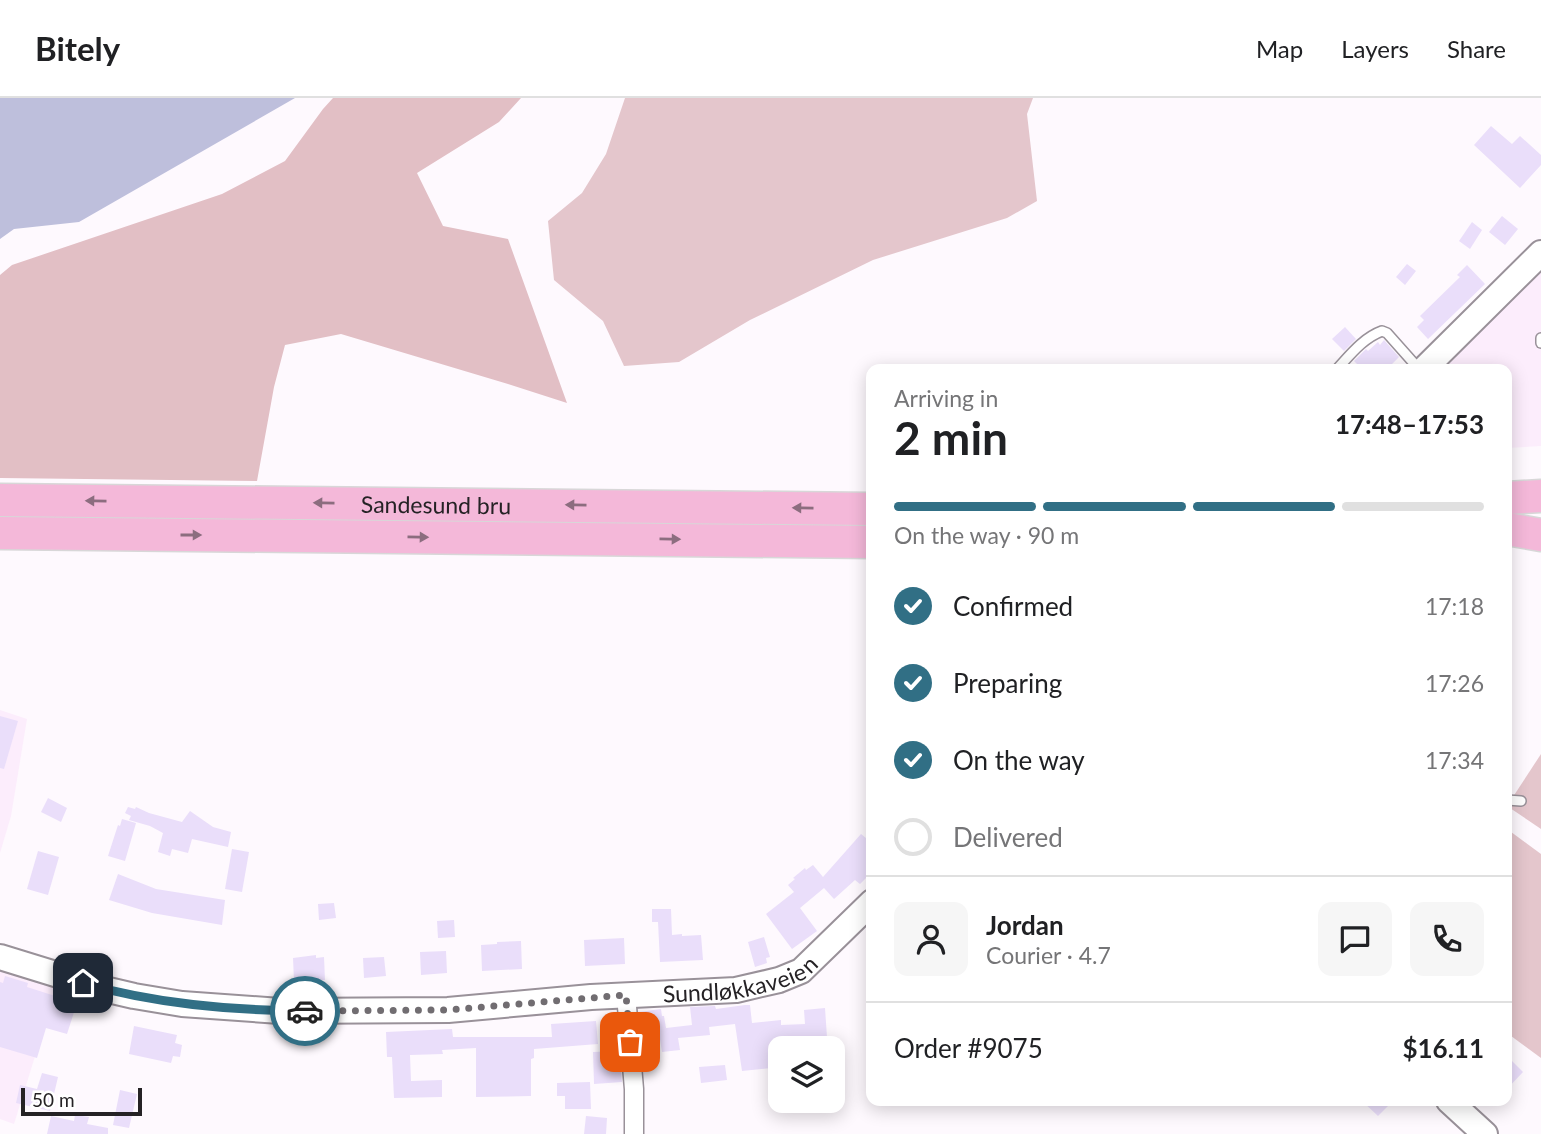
<!DOCTYPE html>
<html lang="en">
<head>
<meta charset="utf-8">
<style>
	body { margin:0; font-family:Lato,sans-serif; background:#f6f6f6; color:#202124; height:100vh; display:flex; flex-direction:column; font-size:26px; white-space:nowrap }
	* { box-sizing:border-box; margin:0 }
	p { font-size:23px; color:#757577 }
	.icon { flex:none; width:38px; height:38px; fill:none; stroke:currentColor; stroke-width:2; stroke-linecap:round; stroke-linejoin:round }
	.map { position:relative; flex:1; overflow:hidden }
	.panel { position:absolute; left:866px; top:266px; width:646px; height:742px; display:flex; flex-direction:column; background:#fff; border-radius:14px; box-shadow:0 4px 18px #0003 }
	.panel>* { flex:none }
	.tools { position:absolute; left:768px; top:938px; display:grid; gap:14px }
	.tools a { display:grid; place-items:center; width:77px; height:77px; border-radius:14px; background:#fff; box-shadow:0 4px 18px #0003; font-size:35px }
	.scale { position:absolute; left:21px; bottom:18px; width:121px; box-sizing:border-box; padding-left:7px; border:4px solid #252225; border-top:0; font-size:19px; line-height:24px; white-space:nowrap; color:#252225; -webkit-text-stroke:5px #fff; paint-order:stroke }
	.pin { position:absolute; display:grid; place-items:center; width:60px; height:60px; color:#fff; margin:-30px; border-radius:14px; box-shadow:0 4px 10px #0006 }
	.courier { position:absolute; display:grid; place-items:center; width:70px; height:70px; margin:-35px; border:5px solid #316f85; border-radius:50%; background:#fff; color:#222; box-shadow:0 2px 9px #0007 }
	.overview em { font-style:normal; font-weight:700 }
	.overview div { display:flex; flex-direction:column-reverse }
	.overview { display:flex; align-items:center; justify-content:space-between; height:119px; padding:0 28px }
	h1 { font-size:46px; font-weight:700; line-height:52px }
	.bar { display:grid; grid-template-columns:repeat(4,1fr); gap:10px 7px; align-content:center; height:84px; padding:0 28px }
	.bar i { height:9px; border-radius:5px; background:#e0e0e0 }
	.bar .current { background:#316f85 }
	.bar p { grid-column:span 4 }
	.line { display:flex; align-items:center; gap:18px; padding:0 28px; border-top:2px solid #e0e0e0 }
	.line div { flex:1 }
	.round { display:grid; place-items:center; flex:none; width:74px; height:74px; border-radius:14px; background:#f6f6f6 }
	ol { padding:0 28px; list-style:none }
	li { display:flex; align-items:center; gap:21px; height:77px }
	li p { margin-inline-start:auto }
	li .icon { padding:7px; border-radius:50%; background:#316f85; color:#fff; stroke-width:4 }
	li:last-child { color:#757577 }
	li i { width:38px; height:38px; border:4px solid #e0e0e0; border-radius:50% }
	header { display:flex; align-items:center; gap:42px; box-sizing:border-box; height:98px; padding:0 35px; background:#fff; border-bottom:2px solid #e0e0e0 }
	header strong { font-size:33px }
	nav { display:flex; gap:38px; margin-inline-start:auto; font-size:24px }
	.map>svg:first-child { display:block }
	.built { fill:#fcedfc }
	.green { fill:#e4c6cc }
	.forest { fill:#e2bfc5 }
	.water { fill:#bebfdc }
	.building { fill:#eadefa }
	.lines { fill:none; stroke-linecap:round; stroke-linejoin:round }
	.lane-casing { stroke:#999199; stroke-width:12 }
	.street-casing { stroke:#999199; stroke-width:21 }
	.secondary-casing { stroke:#999199; stroke-width:28 }
	.highway-casing { stroke:#d8d7d8; stroke-width:35 }
	.lane { stroke:#fff; stroke-width:9 }
	.street { stroke:#fff; stroke-width:18 }
	.secondary { stroke:#fff; stroke-width:24 }
	.highway { stroke:#f4b8d9; stroke-width:32 }
	.oneway { fill:#8c6d7f }
	.done { stroke:#716d71; stroke-width:7; stroke-dasharray:0 12.6 }
	.route { stroke:#316f85; stroke-width:9 }
	.labels { text-anchor:middle; dominant-baseline:central; stroke-width:5; stroke-linejoin:round; paint-order:stroke }
	.street-label { font-size:23px; fill:#252225; stroke:#fff }
</style>
</head>
<body>
<header>
<strong>Bitely</strong>
<nav><a>Map</a><a>Layers</a><a>Share</a></nav>
</header>
<div class="map">
<svg width="1541" height="1036" viewBox="0 0 1541 1036">
	<rect width="100%" height="100%" fill="#fef9fe"/>
	<g class="built">
		<polygon points="1541,165 1541,348 1507,350 1507,271 1438,271"/>
		<polygon points="0,612 27,621 11,718 0,755"/>
		<polygon points="0,859 60,878 14,1026 0,1021"/>
	</g>
	<g class="green">
		<polygon points="625,0 1033,0 1027,16 1037,103 1007,120 873,162 750,222 679,264 624,268 603,223 554,182 548,123 582,95 606,56"/>
		<polygon points="1541,656 1541,731 1507,708"/>
		<polygon points="1507,731 1541,756 1541,960 1507,935"/>
	</g>
	<polygon class="forest" points="333,0 521,0 499,24 417,75 443,128 508,141 567,305 508,286 341,236 285,247 274,289 257,383 0,380 0,177 12,167 222,96 285,63 323,11"/>
	<polygon class="water" points="0,0 295,0 79,124 14,131 0,141"/>
	<g class="building">
		<polygon points="1491,28 1512,46 1520,38 1541,57 1541,67 1520,90 1474,47"/>
		<polygon points="1502,118 1518,131 1505,147 1489,134"/>
		<polygon points="1472,124 1482,132 1470,151 1459,143"/>
		<polygon points="1407,166 1416,173 1405,187 1396,179"/>
		<polygon points="1467,167 1485,186 1428,241 1417,229 1424,222 1420,218 1460,179 1457,177"/>
		<polygon points="1345,229 1356,241 1344,253 1332,241"/>
		<polygon points="1384,242 1399,259 1387,271 1362,271 1354,263 1366,251 1368,253 1378,244 1380,247"/>
		<polygon points="0,618 18,623 4,671 0,670"/>
		<polygon points="48,700 67,710 61,724 41,714"/>
		<polygon points="128,709 135,711 136,709 149,715 182,724 190,713 213,729 231,734 228,749 192,741 188,755 172,751 170,758 158,754 163,735 150,728 129,722 131,718 125,715"/>
		<polygon points="122,721 136,725 125,763 108,758 118,727 120,728"/>
		<polygon points="861,736 872,745 872,774 860,786 855,782 834,801 824,790 800,810 817,833 792,851 766,816 794,794 788,787 795,781 793,780 805,770 806,772 813,767 823,779"/>
		<polygon points="232,751 249,754 242,794 225,791"/>
		<polygon points="38,753 59,759 48,797 27,791"/>
		<polygon points="118,776 156,791 225,802 222,827 152,815 109,802"/>
		<polygon points="334,805 336,820 319,822 318,806"/>
		<polygon points="652,811 671,811 672,837 682,836 682,838 701,837 703,862 660,864 658,824 652,824"/>
		<polygon points="454,822 455,839 438,840 437,823"/>
		<polygon points="764,839 770,859 766,860 767,865 755,869 748,844"/>
		<polygon points="624,840 625,866 585,868 584,842"/>
		<polygon points="521,843 522,871 482,873 481,847 497,846 497,844"/>
		<polygon points="446,853 447,875 421,877 420,854"/>
		<polygon points="316,857 316,860 324,859 325,882 294,883 293,860"/>
		<polygon points="384,859 386,878 364,880 363,860"/>
		<polygon points="5,878 28,885 27,889 77,905 67,936 46,930 37,960 0,949 0,884 3,885"/>
		<polygon points="745,907 750,907 752,925 781,922 781,927 805,926 804,912 825,910 827,939 804,940 805,950 780,950 780,969 742,973 735,926 709,929 710,937 678,940 680,952 662,954 659,935 641,937 639,914 661,911 662,918 664,918 666,930 692,927 690,909 715,908 716,911"/>
		<polygon points="596,923 598,946 534,951 534,960 531,961 531,998 476,999 476,950 442,952 443,956 410,957 411,983 442,982 442,999 394,1000 392,959 387,959 386,934 452,931 453,939 552,939 551,926"/>
		<polygon points="134,928 177,937 175,945 182,947 180,959 173,958 171,965 129,956"/>
		<polygon points="619,953 622,984 594,986 593,954"/>
		<polygon points="1507,958 1523,974 1507,991"/>
		<polygon points="725,967 727,982 701,985 699,969"/>
		<polygon points="42,975 58,979 50,1013 16,1005 20,987 37,991"/>
		<polygon points="590,984 591,1011 565,1011 565,998 557,998 557,985"/>
		<polygon points="120,992 137,996 129,1030 113,1027"/>
		<polygon points="1362,1003 1393,1003 1378,1018"/>
		<polygon points="75,1017 89,1019 87,1026 108,1030 108,1036 47,1036 51,1018 74,1023"/>
		<polygon points="586,1018 607,1020 606,1036 584,1036"/>
	</g>
	<g class="lines">
		<g class="lane-casing">
			<g id="lane">
				<polyline points="1541,240 1541,245"/>
				<path d="M1337,271C1350,257 1363,240 1382,233L1387,235L1419,271"/>
				<polyline points="1507,702 1521,703"/>
			</g>
		</g>
		<g class="street-casing">
			<polyline id="street" points="626,897 634,991 634,1036"/>
		</g>
		<g class="secondary-casing">
			<g id="secondary">
				<polyline points="1424,271 1541,155"/>
				<path id="s1" d="M0,859L104,891L134,898L182,906L280,913L448,912L591,899L736,892L779,882L801,873L872,804"/>
				<polyline points="1449,1003 1485,1036"/>
			</g>
		</g>
		<g class="highway-casing">
			<g id="highway">
				<polyline points="1507,400 1541,398"/>
				<path id="s2" d="M0,402L872,411"/>
				<polyline points="1507,431 1541,437"/>
				<polyline points="0,435 872,444"/>
			</g>
		</g>
		<use href="#lane" class="lane"/>
		<use href="#street" class="street"/>
		<use href="#secondary" class="secondary"/>
		<use href="#highway" class="highway"/>
	</g>
	<defs><path id="oneway-solid" d="M-6-.8H1V-3.2L6.5 0L1 3.2V.8H-6Z" transform="scale(1.75)"/></defs>
	<g class="oneway">
		<use href="#oneway-solid" transform="translate(96 403) rotate(-179)"/>
		<use href="#oneway-solid" transform="translate(324 405) rotate(-179)"/>
		<use href="#oneway-solid" transform="translate(576 407) rotate(-179)"/>
		<use href="#oneway-solid" transform="translate(803 410) rotate(-179)"/>
		<use href="#oneway-solid" transform="translate(191 437)"/>
		<use href="#oneway-solid" transform="translate(418 439) rotate(1)"/>
		<use href="#oneway-solid" transform="translate(670 441) rotate(1)"/>
	</g>
	<g class="lines">
		<polyline class="done" points="305,913 447,912 626,897 630,944"/>
		<path class="route" d="M83,885C155,906 230,912 305,913"/>
	</g>
	<g class="labels">
		<g class="street-label">
			<text stroke="none"><textPath href="#s2" startOffset="436">Sandesund bru</textPath></text>
			<text stroke="none"><textPath href="#s1" startOffset="749">Sundløkkaveien</textPath></text>
		</g>
	</g>
</svg>
<div class="tools">
<a><svg class="icon" aria-label="layers" viewBox="0 0 24 24"><path d="M12 4l9 5-9 5-9-5zM3 14l9 5 9-5"/></svg></a>
</div>
<div class="scale">50 m</div>
<div class="pin" style="left:630px;top:944px;background:#ea580c"><svg class="icon" aria-label="bag" viewBox="0 0 24 24"><path d="M5 8h14l-1 12H6zM9 8a3 3 0 0 1 6 0"/></svg></div>
<div class="pin" style="left:83px;top:885px;background:#1f2937"><svg class="icon" aria-label="home" viewBox="0 0 24 24"><path d="M3 11l9-7 9 7M6 9v11h12V9"/></svg></div>
<div class="courier" style="left:305px;top:913px"><svg class="icon" aria-label="car" viewBox="0 0 24 24"><path d="M5 17H2v-5l4-1 3-4h7l3 4 3 1v5h-3M9 17h6M6 11h13"/><circle cx="7" cy="17" r="2"/><circle cx="17" cy="17" r="2"/></svg></div>
<section class="panel">
<div class="overview"><div><h1>2 min</h1><p>Arriving in</p></div><em>17:48–17:53</em></div>
<div class="bar"><i class="current"></i><i class="current"></i><i class="current"></i><i></i><p>On the way · 90 m</p></div>
<ol>
<li><svg class="icon" aria-label="check" viewBox="0 0 24 24"><path d="M5 12l5 5 9-10"/></svg>Confirmed<p>17:18</p></li>
<li><svg class="icon" aria-label="check" viewBox="0 0 24 24"><path d="M5 12l5 5 9-10"/></svg>Preparing<p>17:26</p></li>
<li><svg class="icon" aria-label="check" viewBox="0 0 24 24"><path d="M5 12l5 5 9-10"/></svg>On the way<p>17:34</p></li>
<li><i></i>Delivered</li>
</ol>
<div class="line" style="height:126px"><a class="round"><svg class="icon" aria-label="person" viewBox="0 0 24 24"><circle cx="12" cy="8" r="4"/><path d="M4 21q1-7 8-7t8 7"/></svg></a><div><b>Jordan</b><p>Courier · 4.7</p></div><a class="round"><svg class="icon" aria-label="chat" viewBox="0 0 24 24"><path d="M4 5h16v11H9l-5 4z"/></svg></a><a class="round"><svg class="icon" aria-label="phone" viewBox="0 0 24 24"><path d="M5 4h4l2 5-3 2q2 4 5 5l2-3 5 2v4C11 20 4 13 5 4z"/></svg></a></div>
<div class="line" style="height:91px"><div>Order #9075</div><b>$16.11</b></div>
</section>
</div>
</body>
</html>
